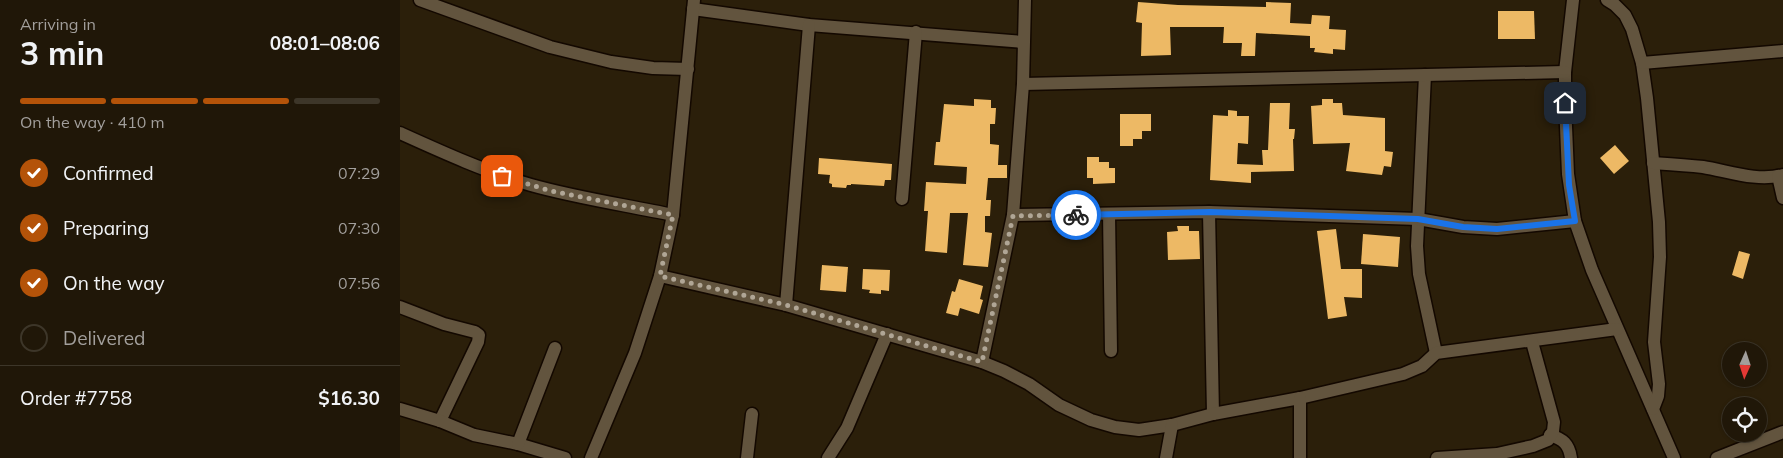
<!DOCTYPE html>
<html lang="en">
<head>
<meta charset="utf-8">
<style>
	body { margin:0; font-family:Mulish,sans-serif; background:#2d2416; color:#f1f3f6; height:100vh; display:flex; flex-direction:column; font-size:19px; white-space:nowrap }
	* { box-sizing:border-box; margin:0 }
	p { font-size:16px; color:#a29f9c }
	.icon { flex:none; width:28px; height:28px; fill:none; stroke:currentColor; stroke-width:2; stroke-linecap:round; stroke-linejoin:round }
	.map { position:relative; flex:1; overflow:hidden }
	.drawer { display:flex; flex-direction:column; background:#201708; width:400px }
	.drawer>* { flex:none }
	.needle { width:32px; rotate:183deg }
	.tools { position:absolute; left:1322px; top:342px; display:grid; gap:10px }
	.tools a { display:grid; place-items:center; width:45px; height:45px; border-radius:50%; background:#201708; box-shadow:0 1px 4px #0004,0 0 0 1px #3d3629; font-size:25px }
	.pin { position:absolute; display:grid; place-items:center; width:42px; height:42px; color:#fff; margin:-21px; border-radius:10px; box-shadow:0 2px 8px #0006 }
	.courier { position:absolute; display:grid; place-items:center; width:50px; height:50px; margin:-25px; border:4px solid #1a73e8; border-radius:50%; background:#fff; color:#222; box-shadow:0 1px 6px #0007 }
	.headline em { font-style:normal; font-weight:700 }
	.headline div { display:flex; flex-direction:column-reverse }
	.headline { display:flex; align-items:center; justify-content:space-between; height:85px; padding:0 20px }
	h1 { font-size:32px; font-weight:700; line-height:38px }
	.bar { display:grid; grid-template-columns:repeat(4,1fr); gap:8px 5px; align-content:center; height:60px; padding:0 20px }
	.bar i { height:6px; border-radius:4px; background:#3d3629 }
	.bar .on { background:#b45309 }
	.bar p { grid-column:span 4 }
	.line { display:flex; align-items:center; gap:12px; padding:0 20px; border-top:1px solid #3d3629 }
	.line div { flex:1 }
	ol { padding:0 20px; list-style:none }
	li { display:flex; align-items:center; gap:15px; height:55px }
	li p { margin-inline-start:auto }
	li .icon { padding:5px; border-radius:50%; background:#b45309; color:#fff; stroke-width:4 }
	li:last-child { color:#a29f9c }
	li i { width:28px; height:28px; border:2px solid #3d3629; border-radius:50% }
	main { display:flex; flex:1; min-height:0 }
	.map>svg:first-child { display:block }
	.building { fill:#edb965 }
	.lines { fill:none; stroke-linecap:round; stroke-linejoin:round }
	.minor-casing { stroke:#130800; stroke-width:15 }
	.minor { stroke:#62543e; stroke-width:12 }
	.done { stroke:#b0a696; stroke-width:5; stroke-dasharray:0 9 }
	.route { stroke:#1a73e8; stroke-width:6 }
</style>
</head>
<body>
<main>
<section class="drawer">
<div class="headline"><div><h1>3 min</h1><p>Arriving in</p></div><em>08:01–08:06</em></div>
<div class="bar"><i class="on"></i><i class="on"></i><i class="on"></i><i></i><p>On the way · 410 m</p></div>
<ol>
<li><svg class="icon" aria-label="check" viewBox="0 0 24 24"><path d="M5 12l5 5 9-10"/></svg>Confirmed<p>07:29</p></li>
<li><svg class="icon" aria-label="check" viewBox="0 0 24 24"><path d="M5 12l5 5 9-10"/></svg>Preparing<p>07:30</p></li>
<li><svg class="icon" aria-label="check" viewBox="0 0 24 24"><path d="M5 12l5 5 9-10"/></svg>On the way<p>07:56</p></li>
<li><i></i>Delivered</li>
</ol>
<div class="line" style="height:65px"><div>Order #7758</div><b>$16.30</b></div>
</section>
<div class="map">
<svg width="1383" height="458" viewBox="0 0 1383 458">
	<rect width="100%" height="100%" fill="#2b1f0a"/>
	<g class="building">
		<polygon points="738,2 778,5 866,7 866,2 891,3 890,23 911,24 912,15 930,16 929,29 946,30 945,50 933,49 933,54 914,52 915,48 910,48 910,36 856,33 855,56 841,56 842,43 823,43 824,27 770,27 771,55 741,56 742,23 736,22"/>
		<polygon points="1098,11 1134,11 1135,39 1098,39"/>
		<polygon points="574,99 591,100 591,108 596,108 595,124 590,124 590,144 599,145 598,165 607,165 607,178 588,178 586,200 591,200 590,216 585,216 585,232 592,233 588,267 563,265 568,213 550,213 547,253 525,251 528,211 524,211 526,182 566,184 567,167 534,165 536,142 540,142 544,104 574,106"/>
		<polygon points="922,99 933,99 933,103 942,103 943,115 985,118 985,151 993,152 991,167 984,166 982,175 946,171 950,143 913,144 911,106 922,105"/>
		<polygon points="870,103 890,103 889,129 895,129 894,139 893,139 894,171 851,172 851,183 810,180 813,115 828,116 828,110 837,111 837,116 849,116 848,144 838,143 837,164 863,165 862,150 868,150"/>
		<polygon points="720,114 751,114 751,131 742,131 742,139 733,139 733,146 720,146"/>
		<polygon points="1215,145 1229,161 1214,174 1200,158"/>
		<polygon points="687,157 699,157 699,162 709,162 709,168 715,168 715,183 693,184 693,178 687,178"/>
		<polygon points="419,158 492,164 491,180 485,180 484,186 451,184 451,185 447,185 446,188 432,187 432,184 429,183 430,175 418,174"/>
		<polygon points="777,226 789,226 789,231 799,231 800,259 768,260 767,232 778,231"/>
		<polygon points="936,229 941,269 962,269 962,298 944,297 947,316 928,319 917,231"/>
		<polygon points="963,234 1000,237 998,267 961,264"/>
		<polygon points="1339,251 1350,254 1343,279 1332,275"/>
		<polygon points="422,265 448,267 446,292 420,290"/>
		<polygon points="463,269 490,270 489,291 481,290 481,294 469,293 470,290 462,289"/>
		<polygon points="559,279 583,286 580,299 583,300 579,314 560,308 558,316 546,313 552,291 555,292"/>
	</g>
	<g class="lines">
		<g class="minor-casing">
			<g id="minor">
				<polyline points="20,0 150,47 211,62 253,68 288,69"/>
				<polyline points="1173,0 1165,72 1165,103 1168,174 1175,221 1192,270 1274,458"/>
				<polyline points="1207,0 1215,5 1225,15 1232,29 1242,63 1247,98 1259,222 1260,257 1254,342 1259,384 1258,396 1253,409"/>
				<polyline points="293,9 409,25 623,42"/>
				<polyline points="1242,63 1383,51"/>
				<polyline points="1025,75 1017,246 1019,274 1036,353"/>
				<polyline points="623,84 1165,72"/>
				<path d="M0,133C42,152 86,172 131,185C177,198 226,205 273,215"/>
				<path d="M1253,163C1269,164 1286,165 1303,167C1328,171 1357,182 1383,175"/>
				<polyline points="1378,176 1383,198"/>
				<polyline points="502,199 516,32"/>
				<polyline points="809,212 813,414"/>
				<polyline points="709,214 711,351"/>
				<polyline points="613,215 809,212 1018,219 1063,227 1097,229 1175,221"/>
				<polyline points="260,276 386,305 582,362 604,371 629,384 659,405 691,420 715,427 739,430 772,425 813,414 900,398 1003,374 1022,366 1036,353 1217,329"/>
				<polyline points="386,305 409,25"/>
				<polyline points="0,307 44,324 75,332 79,335 78,342 40,421"/>
				<polyline points="582,362 613,215 623,84 625,0"/>
				<polyline points="0,409 40,421 74,435 118,444 165,458"/>
				<path d="M1150,435C1163,439 1169,444 1171,458"/>
				<polyline points="118,444 155,348"/>
				<polyline points="191,458 235,353 260,276 273,215 294,0"/>
				<polyline points="347,458 352,414"/>
				<polyline points="428,458 447,428 487,334"/>
				<polyline points="766,458 772,425"/>
				<polyline points="900,458 900,398"/>
				<polyline points="1037,458 1097,454 1133,446 1148,440 1153,431 1154,422 1132,342"/>
				<polyline points="1317,458 1383,432"/>
			</g>
		</g>
		<use href="#minor" class="minor"/>
	</g>
	<g class="lines">
		<polyline class="done" points="102,176 151,191 273,215 260,276 386,305 582,362 613,216 676,215"/>
		<polyline class="route" points="676,215 810,212 1018,219 1063,227 1097,229 1175,221 1169,185 1165,103"/>
	</g>
</svg>
<div class="tools">
<a><svg class="needle" viewBox="-14 -14 28 28"><path d="M0-13l5 13h-10z" fill="#e53935"/><path d="M0 13l5-13h-10z" fill="#a29f9c"/></svg></a>
<a><svg class="icon" aria-label="locate" viewBox="0 0 24 24"><circle cx="12" cy="12" r="6"/><path d="M12 2v4M12 18v4M2 12h4M18 12h4"/></svg></a>
</div>
<div class="pin" style="left:102px;top:176px;background:#ea580c"><svg class="icon" aria-label="bag" viewBox="0 0 24 24"><path d="M5 8h14l-1 12H6zM9 8a3 3 0 0 1 6 0"/></svg></div>
<div class="pin" style="left:1165px;top:103px;background:#1f2937"><svg class="icon" aria-label="home" viewBox="0 0 24 24"><path d="M3 11l9-7 9 7M6 9v11h12V9"/></svg></div>
<div class="courier" style="left:676px;top:215px"><svg class="icon" aria-label="bike" viewBox="0 0 24 24"><circle cx="6" cy="16" r="4"/><circle cx="18" cy="16" r="4"/><path d="M6 16l4-8h5l3 8M10 8l3 8H6M13 5h3"/></svg></div>
</div>
</main>
</body>
</html>
